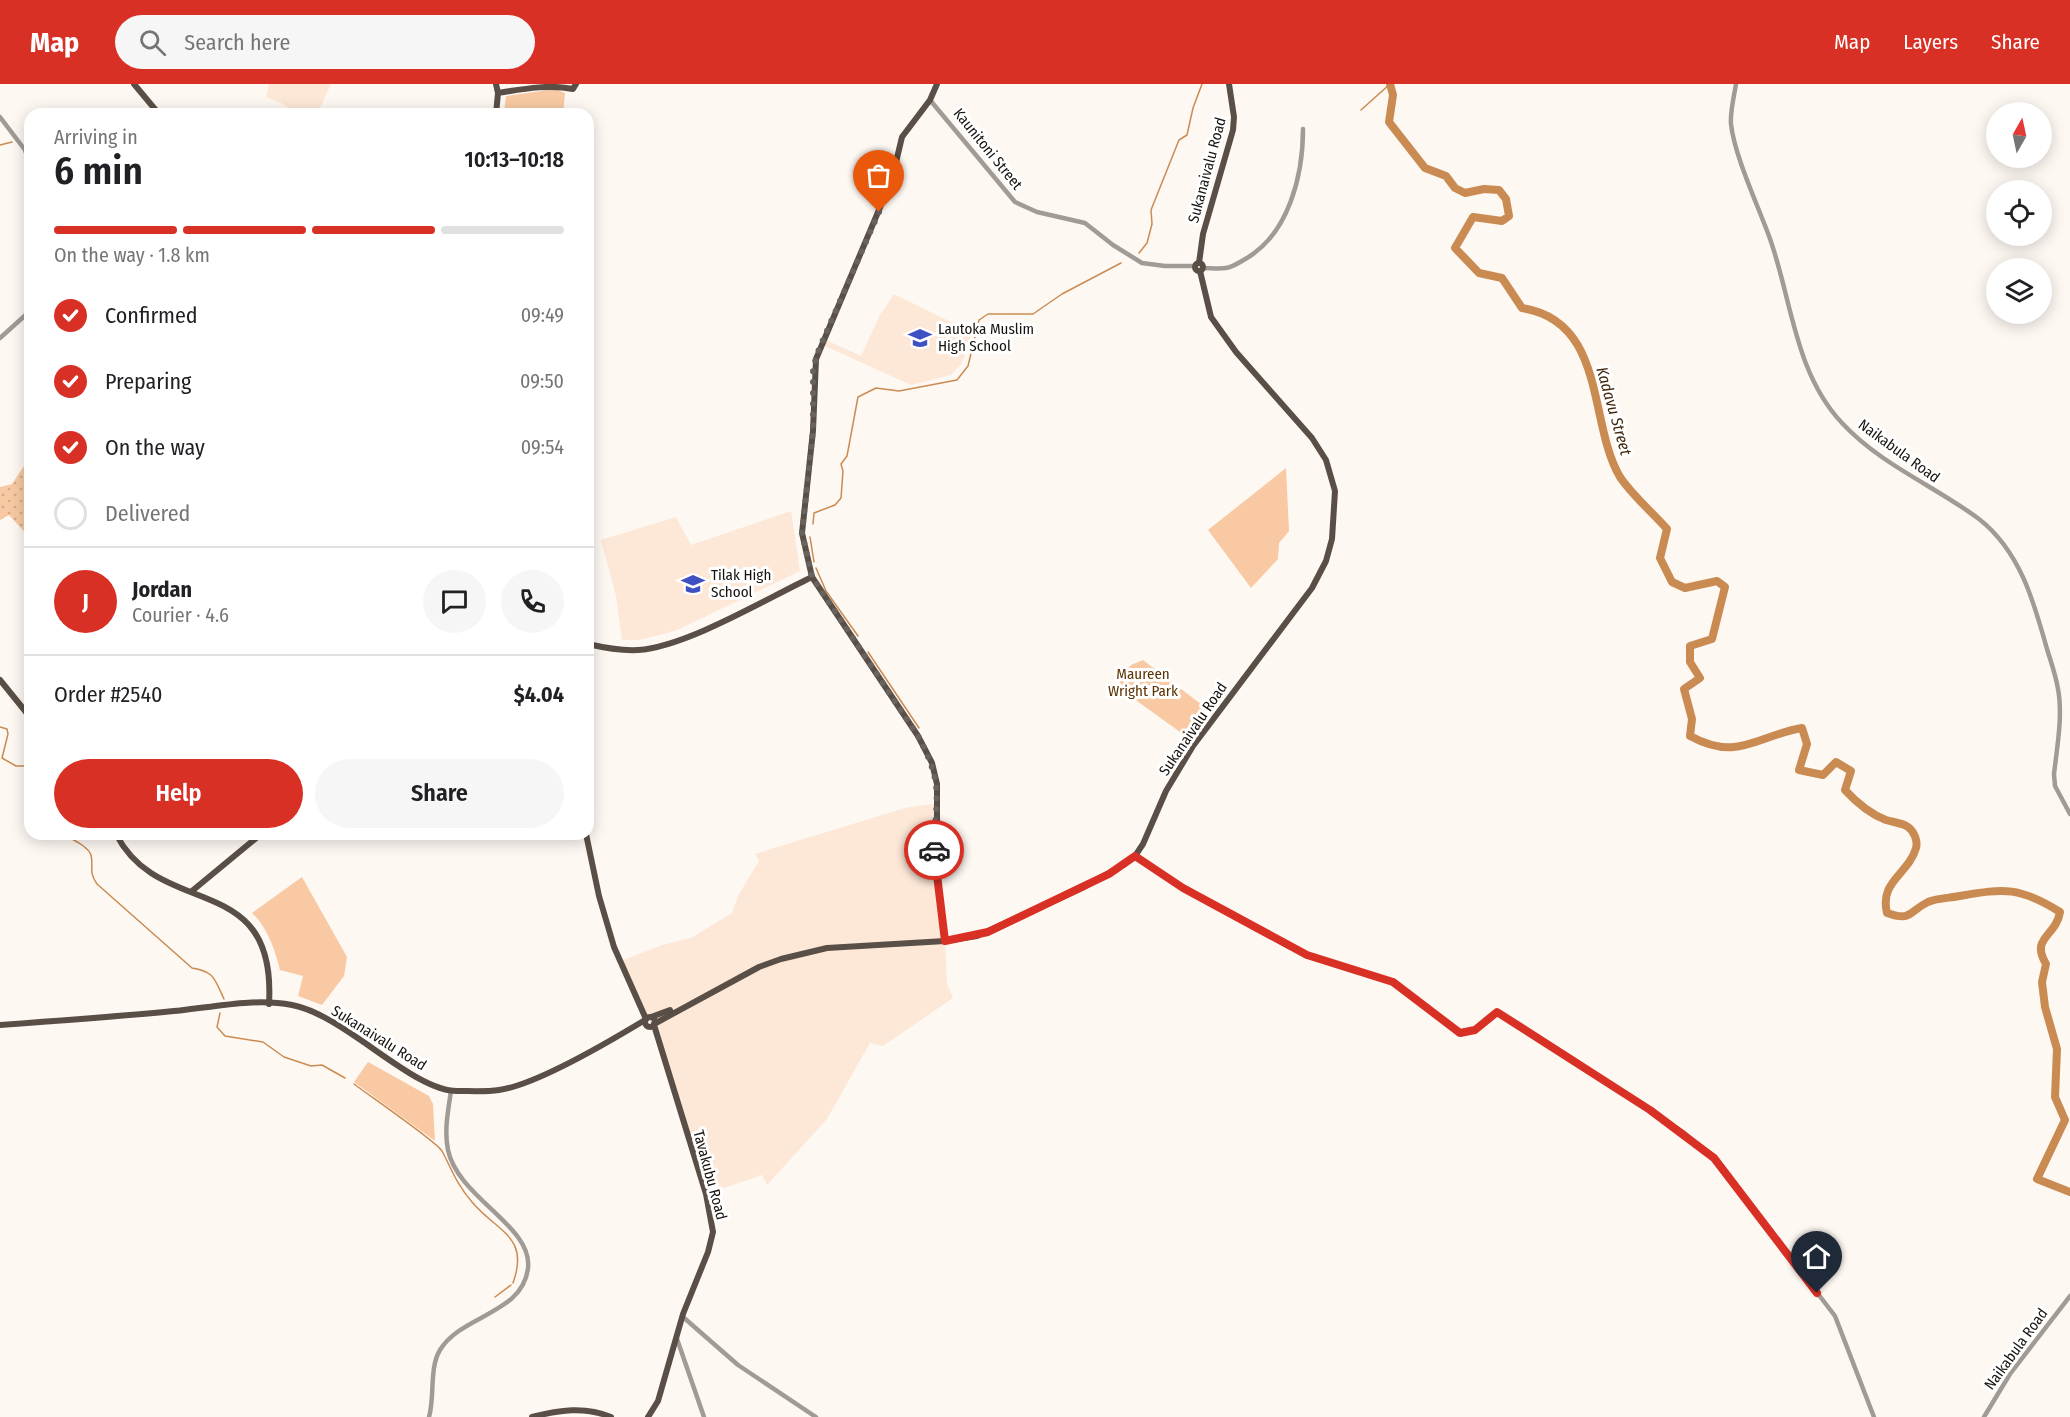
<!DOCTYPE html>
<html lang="en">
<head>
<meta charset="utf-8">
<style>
	body { margin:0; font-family:"Fira Sans Condensed",sans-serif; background:#f6f6f6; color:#202124; height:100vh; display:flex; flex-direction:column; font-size:22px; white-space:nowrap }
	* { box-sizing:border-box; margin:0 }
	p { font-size:20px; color:#757577 }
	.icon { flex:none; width:33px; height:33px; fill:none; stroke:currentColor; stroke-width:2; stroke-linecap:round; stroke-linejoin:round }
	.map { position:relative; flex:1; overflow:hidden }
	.panel { position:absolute; left:24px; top:24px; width:570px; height:732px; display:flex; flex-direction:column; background:#fff; border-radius:18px; box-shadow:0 3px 15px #0003 }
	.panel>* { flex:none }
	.needle { width:39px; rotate:9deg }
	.fabs { position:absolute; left:1986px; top:18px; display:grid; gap:12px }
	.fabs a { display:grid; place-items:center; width:66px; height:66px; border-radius:50%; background:#fff; box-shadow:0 3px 15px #0003; font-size:30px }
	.pin { position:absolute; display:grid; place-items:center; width:51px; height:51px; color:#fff; margin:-62px -26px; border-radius:50% 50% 50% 0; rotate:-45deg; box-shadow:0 0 6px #0007 }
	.pin .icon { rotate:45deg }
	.courier { position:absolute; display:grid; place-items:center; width:60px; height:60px; margin:-30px; border:4px solid #d93025; border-radius:50%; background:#fff; color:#222; box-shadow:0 2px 8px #0007 }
	.head em { font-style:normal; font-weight:600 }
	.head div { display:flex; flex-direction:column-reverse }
	.head { display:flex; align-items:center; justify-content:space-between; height:102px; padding:0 30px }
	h1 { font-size:39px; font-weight:600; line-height:45px }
	.bar { display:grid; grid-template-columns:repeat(4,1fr); gap:9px 6px; align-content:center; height:72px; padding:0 30px }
	.bar i { height:8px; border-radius:4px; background:#e0e0e0 }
	.bar .current { background:#d93025 }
	.bar p { grid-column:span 4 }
	.line { display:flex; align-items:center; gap:15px; padding:0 30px; border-top:2px solid #e0e0e0 }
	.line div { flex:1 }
	.round { display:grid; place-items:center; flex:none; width:63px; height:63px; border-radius:32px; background:#f6f6f6 }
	ol { padding:0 30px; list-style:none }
	li { display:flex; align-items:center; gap:18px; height:66px }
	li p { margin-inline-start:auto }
	li .icon { padding:6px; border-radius:50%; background:#d93025; color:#fff; stroke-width:4 }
	li:last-child { color:#757577 }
	li i { width:33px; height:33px; border:3px solid #e0e0e0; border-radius:50% }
	.cta { display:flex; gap:12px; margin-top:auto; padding:12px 30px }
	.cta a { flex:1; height:69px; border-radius:36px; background:#d93025; color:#fff; font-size:24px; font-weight:600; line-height:69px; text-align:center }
	.cta a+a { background:#f6f6f6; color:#202124 }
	header { display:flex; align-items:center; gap:36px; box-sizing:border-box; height:84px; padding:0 30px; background:#d93025; color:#fff }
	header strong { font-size:28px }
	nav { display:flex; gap:33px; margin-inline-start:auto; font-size:21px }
	.search { width:420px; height:54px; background:#f6f6f6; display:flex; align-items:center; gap:15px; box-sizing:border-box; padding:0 21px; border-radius:33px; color:#757577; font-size:22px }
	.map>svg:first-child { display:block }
	.built { fill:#fde8d7 }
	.grass { fill:url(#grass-dots) }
	.park { fill:#f8c9a2 }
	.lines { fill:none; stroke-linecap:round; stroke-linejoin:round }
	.stream { stroke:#ca8b52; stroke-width:1.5 }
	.river { stroke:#ca8b52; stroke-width:8 }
	.minor { stroke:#a19b96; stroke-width:4.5 }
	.major { stroke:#594f47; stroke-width:6 }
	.done { stroke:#68635f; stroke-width:6; stroke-dasharray:0 10.8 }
	.route { stroke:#d93025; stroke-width:8 }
	.labels { text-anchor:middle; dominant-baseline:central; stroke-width:6; stroke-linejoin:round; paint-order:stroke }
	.street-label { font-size:15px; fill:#17130f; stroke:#fff }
	.poi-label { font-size:15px; fill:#17130f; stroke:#fff; text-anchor:start }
	.park-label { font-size:15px; fill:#5c3202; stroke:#fff }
	.water-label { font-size:16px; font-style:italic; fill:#40260c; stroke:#fff }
</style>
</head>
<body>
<header>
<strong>Map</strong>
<div class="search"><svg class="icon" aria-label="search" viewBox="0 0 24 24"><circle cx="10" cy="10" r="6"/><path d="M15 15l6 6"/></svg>Search here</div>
<nav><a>Map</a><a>Layers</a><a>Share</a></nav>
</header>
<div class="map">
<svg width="2070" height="1333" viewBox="0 0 2070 1333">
	<defs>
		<pattern id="grass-dots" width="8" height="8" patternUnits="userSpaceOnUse" patternTransform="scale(1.5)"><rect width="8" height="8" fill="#f8c9a2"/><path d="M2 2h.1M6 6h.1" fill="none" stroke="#d4ac8a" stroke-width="1.8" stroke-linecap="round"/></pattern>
	</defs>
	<rect width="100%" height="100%" fill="#fef8f3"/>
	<g class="built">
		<polygon points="269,0 331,0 317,30 297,30 281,19 266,13"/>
		<polygon points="894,210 969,247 971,252 962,279 951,291 911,301 823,261 826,256 861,272 880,231"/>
		<polygon points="791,427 800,487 675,547 640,556 622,556 616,512 601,456 676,433 691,461"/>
		<polygon points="938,719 934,764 945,857 947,900 953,914 883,962 870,959 827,1035 767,1101 762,1091 706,1110 648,933 621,877 662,861 691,854 732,829 738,812 759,777 755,770 905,724"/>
	</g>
	<polygon class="grass" points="30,373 30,454 9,431 0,436 0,403 12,400"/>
	<g class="park">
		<polygon points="555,5 565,9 563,30 504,30 506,12"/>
		<polygon points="1286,384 1289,447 1279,459 1278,475 1251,504 1208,446"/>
		<polygon points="1143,576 1206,624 1187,653 1119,604 1120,593 1131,581"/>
		<path d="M302,793L347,873L344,892L322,921L298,912L303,892L280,886C275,866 268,844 252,829Z"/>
		<polygon points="368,978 429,1012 433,1020 435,1057 354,998"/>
	</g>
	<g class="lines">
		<g class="stream">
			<polyline points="1361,26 1390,0"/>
			<polyline points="25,53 30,54"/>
			<polyline points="0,61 12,58"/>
			<polyline points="1139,169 1147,159 1152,140 1151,126 1179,56 1187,51 1193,24 1202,0"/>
			<polyline points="813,440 814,429 835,421 841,414 843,387 841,380 847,372 858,313 876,304 899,307 957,296 968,282 979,236 988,230 1033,230 1062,210 1121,179"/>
			<polyline points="810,453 814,478"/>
			<polyline points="816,484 826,507 858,552"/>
			<polyline points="868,568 919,644"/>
			<polyline points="0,643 7,645 8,650 2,674 16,682 30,682"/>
			<path d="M63,750C71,755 88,762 91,771C94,784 88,787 97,800L192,884C215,888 214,894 224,915"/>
			<polyline points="220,929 217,943 225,952 263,958 284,973 311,982 322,981 345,994"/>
			<path d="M354,1000C367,1010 437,1058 442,1067C452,1086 457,1101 472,1118C497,1148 530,1152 513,1199"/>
			<polyline points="495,1213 511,1201"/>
		</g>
		<path class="river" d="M1390,0L1393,11L1389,38L1425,84L1446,92L1455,104L1465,109L1484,105L1499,106L1506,115L1509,132L1502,137L1473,133L1455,164L1479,189L1502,194L1522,224C1607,237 1588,340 1620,393C1632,411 1652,428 1667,445L1660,474L1672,498L1685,504L1717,497L1725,503L1712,555L1690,562V578L1700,594L1684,605L1692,635L1690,652C1738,678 1756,652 1802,644L1807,660L1799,686L1823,691L1836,678L1851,687L1845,706C1856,718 1870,730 1886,736C1892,738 1903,739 1908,743C1914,747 1918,757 1916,764C1909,790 1879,797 1887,829C1912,838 1909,827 1928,818C1937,814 1950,814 1960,812C2005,804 2020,803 2060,828C2056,853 2030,853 2046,880L2042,898L2045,923L2057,965L2055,1013L2065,1036L2037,1095L2070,1108"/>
		<g class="minor">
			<path d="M1736,0C1734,13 1730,27 1731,40C1734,70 1758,122 1769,152C1792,215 1794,288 1842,339C1881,381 1935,402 1979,435C2020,467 2034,518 2047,565C2051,578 2056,592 2058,605C2063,631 2057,664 2054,690L2055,702L2070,730"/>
			<polyline points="930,16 1015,118 1037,128 1085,139 1113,161 1142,179 1165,182 1195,182"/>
			<polyline points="0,33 25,66 30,80"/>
			<path d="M1203,184C1210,184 1219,185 1226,184C1233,183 1240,178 1247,174C1289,149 1303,91 1303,45"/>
			<polyline points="0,254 30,227"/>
			<polyline points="1135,772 1183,804 1289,863 1307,871 1393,898 1460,949 1475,946 1497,928 1633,1014 1683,1048 1714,1074 1835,1232 1874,1333"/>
			<polyline points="683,1233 738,1281 816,1333"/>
			<polyline points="677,1255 704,1333"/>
			<path d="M429,1333C435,1312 429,1284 440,1266C461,1231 523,1230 528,1184C533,1142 458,1114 448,1066C444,1047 448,1027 451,1007"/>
			<polyline points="1984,1333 2010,1290 2070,1212"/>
		</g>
		<g class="major">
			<polyline points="134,0 159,30"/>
			<polyline points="496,0 498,9 496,30"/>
			<polyline points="937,0 930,16 902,53 892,95 816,275 813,347 802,449 812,493 918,652 932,679 937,700 937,739 934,764 945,857"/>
			<path d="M498,9C523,5 549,0 573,5L576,0"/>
			<polyline points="1199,179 1203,150 1233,46 1234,33 1229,0"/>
			<circle cx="1199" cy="183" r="4"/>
			<path d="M588,560C605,564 621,567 638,566C686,563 766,515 812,493"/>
			<polyline points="0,596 30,633"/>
			<path d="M116,750C160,837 277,784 269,920"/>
			<polyline points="586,750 599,812 614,863 646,935"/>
			<polyline points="192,807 261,750"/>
			<polyline points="651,933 670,926"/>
			<circle cx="650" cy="938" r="5"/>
			<polyline points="654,940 759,883 781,875 827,864 945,857 977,852 1084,803 1123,781 1135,772 1143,760 1166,707 1193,662 1312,504 1326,477 1332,455 1335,407 1326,376 1312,354 1236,268 1211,233 1200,187"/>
			<path d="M0,941C55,937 110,933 164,928C206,925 251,913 292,921C345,931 412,1007 457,1007C471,1007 486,1008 499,1006C536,1001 612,956 645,936"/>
			<path d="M532,1333C559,1326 585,1322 611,1333"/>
			<polyline points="648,1333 658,1317 683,1230 708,1168 713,1148 706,1110 654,941"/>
		</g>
	</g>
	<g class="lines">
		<path class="done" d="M879,128L819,265L813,284V347L802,449L812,493L918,652C945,702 935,714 934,766"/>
		<polyline class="route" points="934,766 945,857 988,848 1109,790 1135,772 1183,804 1307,871 1393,898 1460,949 1475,946 1497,928 1650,1026 1714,1074 1817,1209"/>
	</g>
	<defs>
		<g id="school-bare" transform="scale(1.8)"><path d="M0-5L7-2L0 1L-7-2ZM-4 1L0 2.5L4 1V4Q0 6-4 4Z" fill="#3f50c3" stroke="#fff" stroke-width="2.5" paint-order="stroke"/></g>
	</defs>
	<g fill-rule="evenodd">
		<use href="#school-bare" x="920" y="254"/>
		<use href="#school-bare" x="693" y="500"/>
	</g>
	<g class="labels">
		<g class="street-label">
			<text transform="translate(988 65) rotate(51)">Kaunitoni Street</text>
			<text transform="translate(1207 86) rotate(-75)">Sukanaivalu Road</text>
			<text transform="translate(1899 367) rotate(36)">Naikabula Road</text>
			<text transform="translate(1193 645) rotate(-56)">Sukanaivalu Road</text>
			<text transform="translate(379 954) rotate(32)">Sukanaivalu Road</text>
			<text transform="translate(710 1091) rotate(75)">Tavakubu Road</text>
			<text transform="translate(2016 1265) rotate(-54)">Naikabula Road</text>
		</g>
		<g class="poi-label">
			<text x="938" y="245">Lautoka Muslim<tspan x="938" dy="17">High School</tspan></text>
			<text x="711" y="491">Tilak High<tspan x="711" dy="17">School</tspan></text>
		</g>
		<g class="park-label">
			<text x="1143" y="590">Maureen<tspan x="1143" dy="17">Wright Park</tspan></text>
		</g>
		<g class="water-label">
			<text transform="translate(1614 327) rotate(74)">Kadavu Street</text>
		</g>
	</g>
</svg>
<div class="fabs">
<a><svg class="needle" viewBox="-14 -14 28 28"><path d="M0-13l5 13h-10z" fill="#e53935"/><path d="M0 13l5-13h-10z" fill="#757577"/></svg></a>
<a><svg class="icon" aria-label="locate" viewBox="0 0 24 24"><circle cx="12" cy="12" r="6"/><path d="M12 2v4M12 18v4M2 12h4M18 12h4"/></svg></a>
<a><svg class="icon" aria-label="layers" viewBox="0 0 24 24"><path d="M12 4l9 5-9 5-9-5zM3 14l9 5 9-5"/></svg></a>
</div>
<div class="pin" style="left:879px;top:128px;background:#ea580c"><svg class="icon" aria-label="bag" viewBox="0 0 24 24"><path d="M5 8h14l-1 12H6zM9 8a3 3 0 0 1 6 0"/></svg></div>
<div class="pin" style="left:1817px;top:1209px;background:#1f2937"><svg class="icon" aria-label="home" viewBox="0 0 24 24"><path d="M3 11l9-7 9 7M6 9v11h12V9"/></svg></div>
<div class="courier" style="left:934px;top:766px"><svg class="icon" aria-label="car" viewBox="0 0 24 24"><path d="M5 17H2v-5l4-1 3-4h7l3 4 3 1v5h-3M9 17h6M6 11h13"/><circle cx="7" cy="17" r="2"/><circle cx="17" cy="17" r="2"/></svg></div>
<section class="panel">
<div class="head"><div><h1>6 min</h1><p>Arriving in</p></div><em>10:13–10:18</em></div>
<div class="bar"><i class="current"></i><i class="current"></i><i class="current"></i><i></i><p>On the way · 1.8 km</p></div>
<ol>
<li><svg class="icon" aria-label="check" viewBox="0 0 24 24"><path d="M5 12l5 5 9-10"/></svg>Confirmed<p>09:49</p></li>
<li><svg class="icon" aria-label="check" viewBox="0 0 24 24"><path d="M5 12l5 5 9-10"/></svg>Preparing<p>09:50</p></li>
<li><svg class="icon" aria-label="check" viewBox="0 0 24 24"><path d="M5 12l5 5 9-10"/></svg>On the way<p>09:54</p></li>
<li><i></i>Delivered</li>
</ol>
<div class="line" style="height:108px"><b class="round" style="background:#d93025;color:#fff">J</b><div><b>Jordan</b><p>Courier · 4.6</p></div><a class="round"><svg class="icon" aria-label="chat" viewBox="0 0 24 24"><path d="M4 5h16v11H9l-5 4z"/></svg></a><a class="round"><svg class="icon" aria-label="phone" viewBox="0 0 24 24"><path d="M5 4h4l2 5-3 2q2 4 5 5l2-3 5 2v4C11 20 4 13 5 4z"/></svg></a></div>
<div class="line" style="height:78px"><div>Order #2540</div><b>$4.04</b></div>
<div class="cta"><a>Help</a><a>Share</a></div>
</section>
</div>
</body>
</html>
